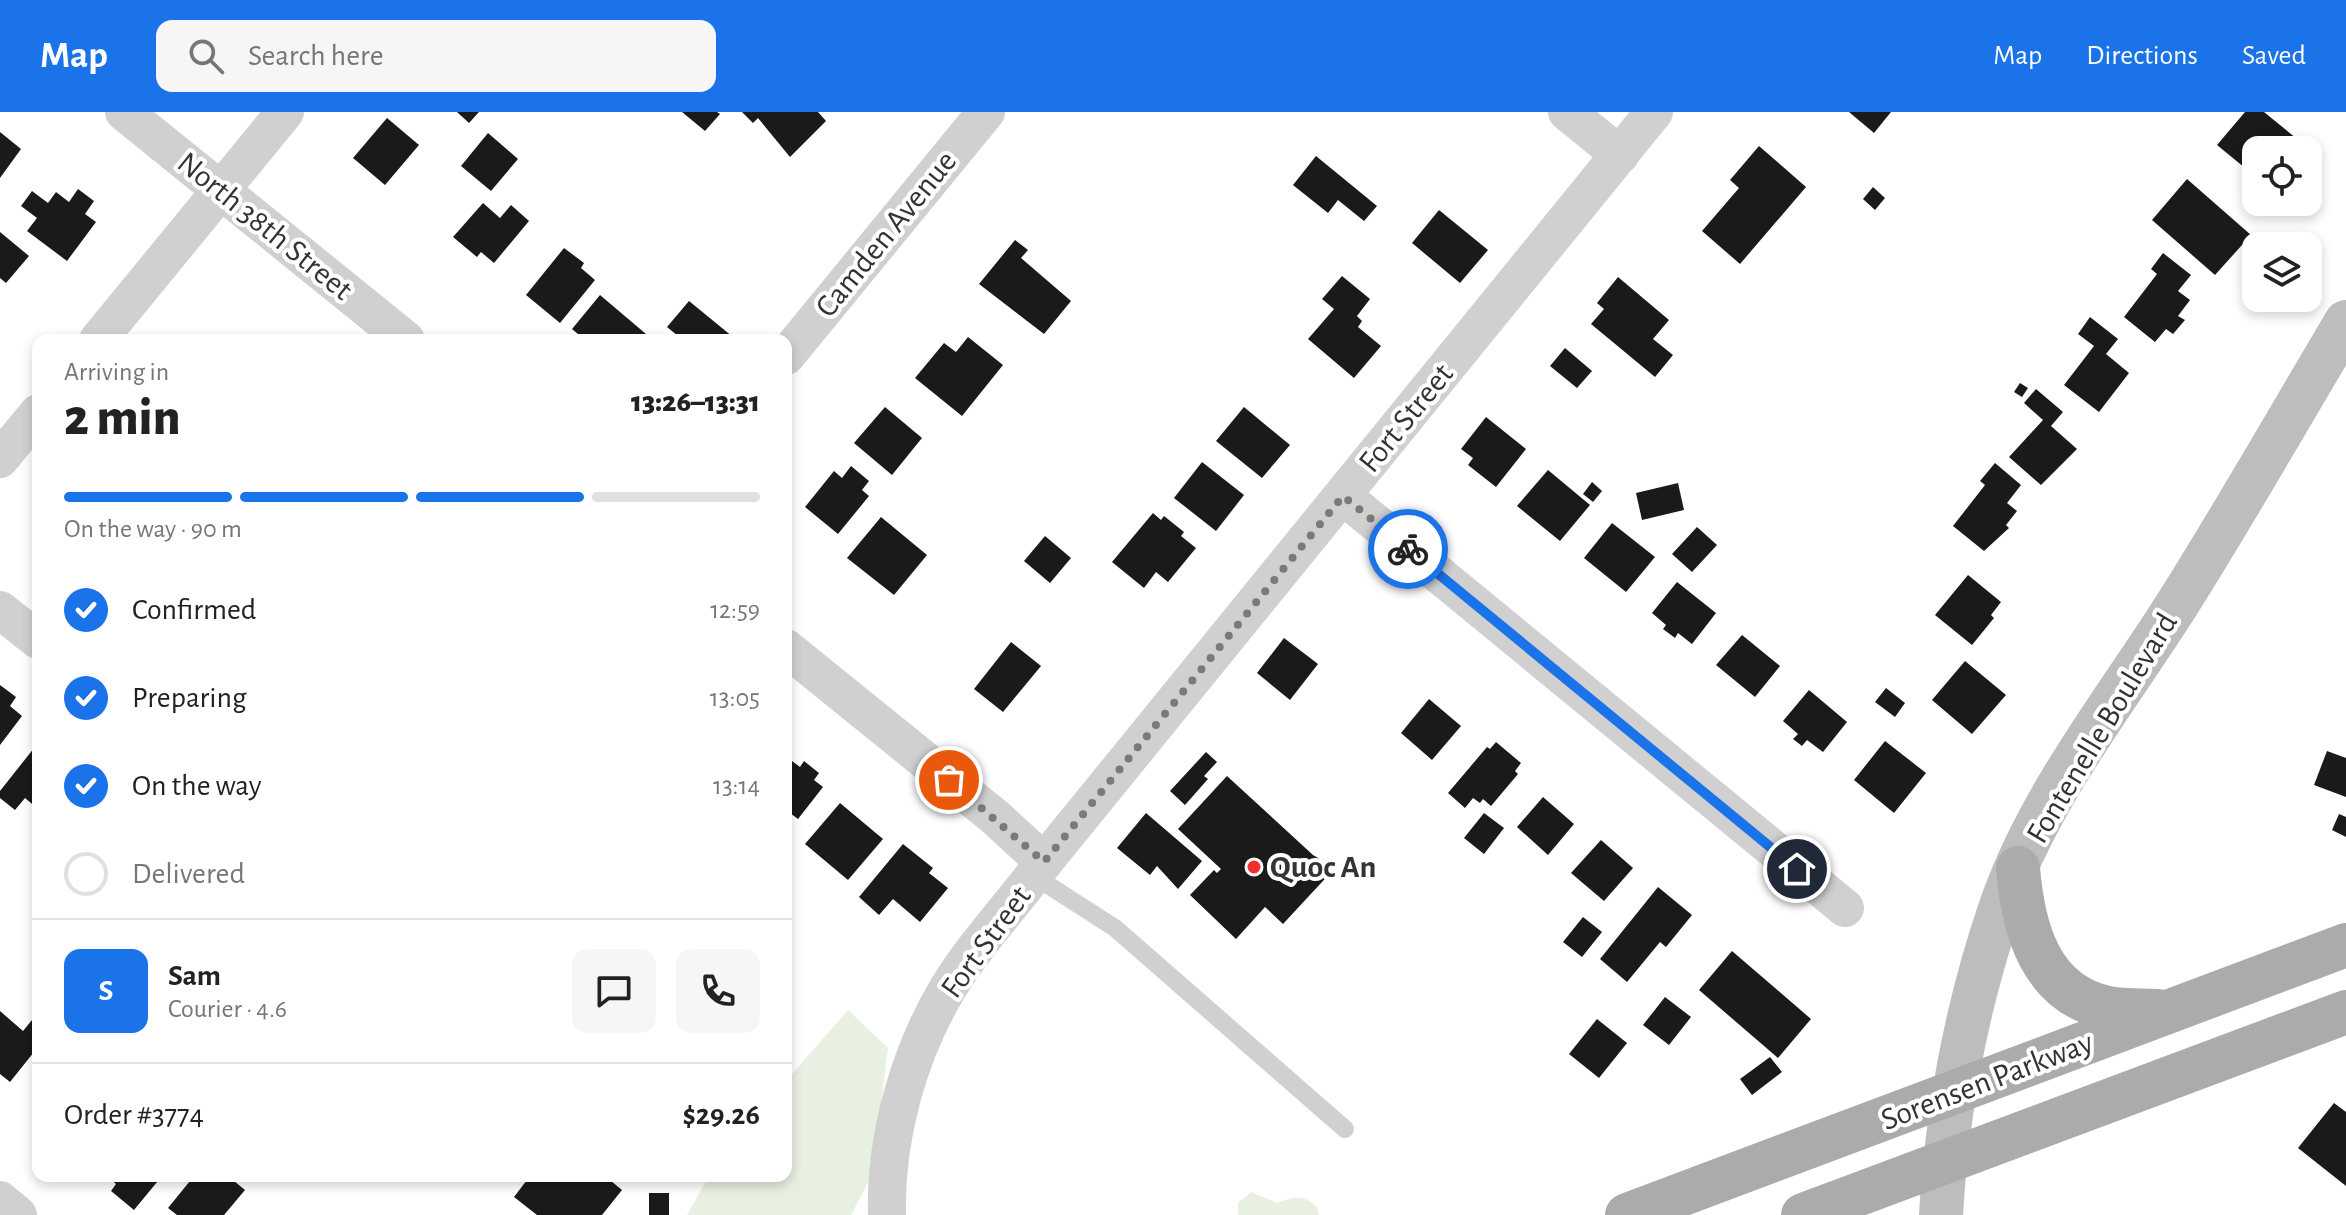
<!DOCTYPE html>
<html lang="en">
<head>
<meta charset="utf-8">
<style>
	body { margin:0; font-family:"Alegreya Sans",sans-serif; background:#f6f6f6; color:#222; height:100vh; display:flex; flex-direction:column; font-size:30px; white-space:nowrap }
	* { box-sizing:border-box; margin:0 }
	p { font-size:26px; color:#767676 }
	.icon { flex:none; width:44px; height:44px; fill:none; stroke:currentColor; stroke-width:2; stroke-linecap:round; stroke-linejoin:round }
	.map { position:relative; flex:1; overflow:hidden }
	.details { position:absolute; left:32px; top:222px; width:760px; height:848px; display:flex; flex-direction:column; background:#fff; border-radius:16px; box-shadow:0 4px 12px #0003 }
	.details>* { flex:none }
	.controls { position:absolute; left:2242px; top:24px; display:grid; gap:16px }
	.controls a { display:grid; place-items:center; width:80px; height:80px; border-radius:16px; background:#fff; box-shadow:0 4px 12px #0003; font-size:40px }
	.pin { position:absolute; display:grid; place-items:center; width:68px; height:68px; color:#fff; margin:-34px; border:4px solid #fff; border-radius:50%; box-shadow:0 2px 8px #0007 }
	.courier { position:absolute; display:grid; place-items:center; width:80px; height:80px; margin:-40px; border:6px solid #1a73e8; border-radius:50%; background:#fff; color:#222; box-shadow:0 2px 10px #0007 }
	.overview em { font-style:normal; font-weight:800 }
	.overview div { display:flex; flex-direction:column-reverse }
	.overview { display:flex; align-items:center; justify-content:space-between; height:136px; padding:0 32px }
	h1 { font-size:52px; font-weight:800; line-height:60px }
	.bar { display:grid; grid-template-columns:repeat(4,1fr); gap:12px 8px; align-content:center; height:96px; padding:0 32px }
	.bar i { height:10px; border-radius:6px; background:#e0e0e0 }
	.bar .selected { background:#1a73e8 }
	.bar p { grid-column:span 4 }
	.line { display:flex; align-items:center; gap:20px; padding:0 32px; border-top:2px solid #e0e0e0 }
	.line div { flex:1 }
	.round { display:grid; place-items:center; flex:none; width:84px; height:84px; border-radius:16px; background:#f6f6f6 }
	ol { padding:0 32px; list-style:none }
	li { display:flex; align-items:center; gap:24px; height:88px }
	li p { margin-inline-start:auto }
	li .icon { padding:8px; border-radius:50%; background:#1a73e8; color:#fff; stroke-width:4 }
	li:last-child { color:#767676 }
	li i { width:44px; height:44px; border:4px solid #e0e0e0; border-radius:50% }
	header { display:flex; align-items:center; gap:48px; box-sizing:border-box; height:112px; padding:0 40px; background:#1a73e8; color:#fff }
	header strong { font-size:38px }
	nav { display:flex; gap:44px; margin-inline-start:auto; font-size:28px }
	.search { width:560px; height:72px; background:#f6f6f6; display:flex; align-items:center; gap:20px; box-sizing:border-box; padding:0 28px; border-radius:16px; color:#767676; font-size:30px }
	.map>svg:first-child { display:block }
	.green { fill:#e8f0e1 }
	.building { fill:#1a1a1a }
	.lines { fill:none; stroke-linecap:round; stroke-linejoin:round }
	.service { stroke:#d0d0d0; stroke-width:18 }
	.minor { stroke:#d0d0d0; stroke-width:38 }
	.secondary { stroke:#bdbdbd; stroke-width:44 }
	.primary { stroke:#ababab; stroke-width:44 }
	.done { stroke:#7a7a7a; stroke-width:8; stroke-dasharray:0 14.4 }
	.route { stroke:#1a73e8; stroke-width:10 }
	.poi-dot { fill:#f22f2d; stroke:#fff; stroke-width:3 }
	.labels { text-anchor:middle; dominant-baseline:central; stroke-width:8; stroke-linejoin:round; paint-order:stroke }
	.street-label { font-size:32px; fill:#333; stroke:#fff }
	.poi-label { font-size:32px; font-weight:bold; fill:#333; stroke:#fff; text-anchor:start }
</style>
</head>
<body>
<header>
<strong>Map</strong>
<div class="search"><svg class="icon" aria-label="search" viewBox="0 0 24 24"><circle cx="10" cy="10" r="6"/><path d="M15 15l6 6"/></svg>Search here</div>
<nav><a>Map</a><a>Directions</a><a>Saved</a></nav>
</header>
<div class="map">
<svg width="2346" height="1103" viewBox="0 0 2346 1103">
	<rect width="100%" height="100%" fill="#fff"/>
	<g class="green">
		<polygon points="848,898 888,936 872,1063 851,1103 687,1103 709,1064 786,1064 786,969"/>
		<path d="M1251,1080L1277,1091C1293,1084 1306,1082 1318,1097L1319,1103H1238V1091Z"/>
	</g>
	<g class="building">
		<polygon points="457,0 479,0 469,11"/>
		<polygon points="682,0 717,0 720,2 705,19"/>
		<polygon points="742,0 818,0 826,9 790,45 758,6 753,11"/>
		<polygon points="1849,0 1891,0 1874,21"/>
		<polygon points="2245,0 2264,0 2318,44 2308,56 2308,38 2256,38 2256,65 2217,33"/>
		<polygon points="387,6 419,33 385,73 353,46"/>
		<polygon points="0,20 21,37 0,66"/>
		<polygon points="488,21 518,47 491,79 461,54"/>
		<polygon points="1759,34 1806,75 1740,152 1702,119 1739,76 1730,68"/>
		<polygon points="1316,44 1377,94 1364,109 1338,88 1328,101 1293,73"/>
		<polygon points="2187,67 2251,123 2215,163 2152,108"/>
		<polygon points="1873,75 1885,86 1875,98 1863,87"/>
		<polygon points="78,77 94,89 85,102 96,110 67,149 27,119 37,106 21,94 32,79 48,91 56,80 69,90"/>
		<polygon points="483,91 500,106 511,93 529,109 494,151 481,140 477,145 453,125"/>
		<polygon points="1439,98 1488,138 1460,171 1412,131"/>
		<polygon points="0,120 29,144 6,171 0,166"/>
		<polygon points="1015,128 1028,138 1021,146 1071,189 1044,222 979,172"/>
		<polygon points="564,136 584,151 581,156 595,168 560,211 526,183"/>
		<polygon points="2163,141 2191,163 2178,179 2190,188 2178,204 2185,208 2173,222 2166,217 2155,230 2124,205 2157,162 2151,157"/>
		<polygon points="1342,164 1370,187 1357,204 1362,209 1358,215 1381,234 1354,266 1308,227 1334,197 1322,187"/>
		<polygon points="1618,165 1669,208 1653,227 1673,243 1655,265 1591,212 1604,197 1597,191"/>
		<polygon points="600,183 646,222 641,228 585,228 572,217"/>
		<polygon points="689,189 733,225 730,228 683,228 667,215"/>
		<polygon points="2090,205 2118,227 2106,242 2129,261 2099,300 2064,273 2094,234 2078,222"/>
		<polygon points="968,225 1003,253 962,304 915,266 944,231 956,240"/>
		<polygon points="1565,236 1592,259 1577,276 1550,254"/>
		<polygon points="2020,271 2028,276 2022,285 2014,280"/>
		<polygon points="2036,277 2063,300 2051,314 2077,337 2041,373 2009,345 2043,308 2024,291"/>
		<polygon points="885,295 922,326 892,363 854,331"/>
		<polygon points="1244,295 1290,333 1262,366 1216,329"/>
		<polygon points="1486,305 1526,337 1496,375 1468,353 1473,346 1461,337"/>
		<polygon points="1202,350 1244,383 1216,419 1174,386"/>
		<polygon points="1995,351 2021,373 2007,391 2017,399 2006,413 2009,416 1984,439 1953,414 1985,373 1980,369"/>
		<polygon points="851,354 869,369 862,378 869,384 838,422 805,395 834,359 842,366"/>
		<polygon points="1548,358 1590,393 1560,429 1517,394"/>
		<polygon points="1592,370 1602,379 1593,390 1583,382"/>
		<polygon points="1678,371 1684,398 1642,408 1636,381"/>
		<polygon points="1153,401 1161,408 1164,404 1184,420 1181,424 1196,436 1168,470 1156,460 1144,476 1112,450"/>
		<polygon points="881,405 927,443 894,483 847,446"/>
		<polygon points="1612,411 1655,445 1626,480 1584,446"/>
		<polygon points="1697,415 1717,433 1692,460 1672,442"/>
		<polygon points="1045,424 1071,446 1050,471 1024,449"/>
		<polygon points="1968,463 2001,490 1991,503 1994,506 1972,533 1935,503"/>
		<polygon points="1677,470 1716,501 1692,532 1678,521 1675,526 1663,517 1666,513 1652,501"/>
		<polygon points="1742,523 1780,554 1755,585 1716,553"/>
		<polygon points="1284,526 1318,552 1290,588 1257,561"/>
		<polygon points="1011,530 1041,554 1003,600 974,577"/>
		<polygon points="1965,549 2006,583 1972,622 1932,588"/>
		<polygon points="0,573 16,585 10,594 22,604 0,633"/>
		<polygon points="1886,576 1905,591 1895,605 1875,590"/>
		<polygon points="1809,578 1847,610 1823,640 1807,628 1802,634 1793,627 1798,622 1783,609"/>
		<polygon points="1429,587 1461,614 1432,648 1401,621"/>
		<polygon points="1885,629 1926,661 1894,701 1854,668"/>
		<polygon points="1496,630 1521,651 1515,659 1518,662 1491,694 1483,687 1480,691 1473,686 1465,696 1448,681 1487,635 1490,637"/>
		<polygon points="38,631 38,697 25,686 15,698 0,686 0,679"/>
		<polygon points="2327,639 2346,646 2346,685 2314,673"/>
		<polygon points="1206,640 1217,650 1204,664 1208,667 1185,693 1170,679"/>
		<polygon points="788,646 800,655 804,649 819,661 814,668 823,675 798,707 786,698"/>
		<polygon points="1227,664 1313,743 1335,756 1283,812 1265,795 1236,827 1190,783 1214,758 1217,761 1221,757 1178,717"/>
		<polygon points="1543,685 1574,712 1548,743 1517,715"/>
		<polygon points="840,691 883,727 848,768 805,732"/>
		<polygon points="1146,701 1202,749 1178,777 1157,754 1150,763 1117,736"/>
		<polygon points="1484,701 1504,716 1484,742 1464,726"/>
		<polygon points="2339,702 2346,705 2346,725 2332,718"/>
		<polygon points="1601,728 1633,756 1604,789 1571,761"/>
		<polygon points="903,732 933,756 929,761 948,776 920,810 893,787 879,803 859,785"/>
		<polygon points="1658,775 1692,803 1666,835 1660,830 1627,870 1600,847"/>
		<polygon points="1583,805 1602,820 1582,845 1563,830"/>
		<polygon points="1732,839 1811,907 1778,946 1699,878"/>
		<polygon points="1665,885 1691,905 1669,933 1643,913"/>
		<polygon points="0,899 23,919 32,908 38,914 38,935 10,970 0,962"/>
		<polygon points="1597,907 1627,931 1599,966 1569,942"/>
		<polygon points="1770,945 1782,960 1752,983 1740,967"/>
		<polygon points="2334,991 2346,1000 2346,1074 2298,1036"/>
		<polygon points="111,1064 162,1064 134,1098 111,1079 116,1072 109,1066"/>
		<polygon points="194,1064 228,1064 245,1078 224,1103 177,1103 168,1096"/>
		<polygon points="530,1064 605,1064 622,1078 602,1103 537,1103 514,1085"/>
		<rect x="649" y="1081" width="20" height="22"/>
	</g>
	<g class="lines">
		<polyline class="service" points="1034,764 1115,816 1345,1017"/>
		<g class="minor">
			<polyline points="124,0 406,228"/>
			<polyline points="1567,0 1620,43"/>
			<polyline points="98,228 285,0"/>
			<polyline points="786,244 986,0"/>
			<polyline points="0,347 38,301"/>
			<polyline points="1343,384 1845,796"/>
			<polyline points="0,498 38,528"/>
			<polyline points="786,536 995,705 1044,750"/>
			<polyline points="0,1088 18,1103"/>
			<path d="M887,1103C885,1026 908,943 948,876C975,832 1013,792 1044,750L1654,0"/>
		</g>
		<path class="secondary" d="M1941,1103C1947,999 1967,893 2001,794C2039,684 2116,589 2178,491C2236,399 2290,304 2346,210"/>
		<g class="primary">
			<path d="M2018,756C2023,817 2040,882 2108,896C2124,899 2142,898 2158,899"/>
			<polyline points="1627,1103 2346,833"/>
			<polyline points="1803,1103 2346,900"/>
		</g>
	</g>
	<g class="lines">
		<polyline class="done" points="949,668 1044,750 1343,384 1408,437"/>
		<polyline class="route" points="1408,437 1797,757"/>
	</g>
	<circle class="poi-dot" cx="1254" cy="755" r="8"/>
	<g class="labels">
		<g class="street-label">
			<text transform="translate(265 114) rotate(39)">North 38th Street</text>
			<text transform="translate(886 122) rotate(-51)">Camden Avenue</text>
			<text transform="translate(1406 306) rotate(-51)">Fort Street</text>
			<text transform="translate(2102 616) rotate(-59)">Fontenelle Boulevard</text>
			<text transform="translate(986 830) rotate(-54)">Fort Street</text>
			<text transform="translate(1987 969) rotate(-21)">Sorensen Parkway</text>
		</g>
		<g class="poi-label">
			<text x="1270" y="755">Quoc An</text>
		</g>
	</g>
</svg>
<div class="controls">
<a><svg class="icon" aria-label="locate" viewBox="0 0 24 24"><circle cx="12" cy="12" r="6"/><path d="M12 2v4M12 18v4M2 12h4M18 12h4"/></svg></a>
<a><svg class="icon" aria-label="layers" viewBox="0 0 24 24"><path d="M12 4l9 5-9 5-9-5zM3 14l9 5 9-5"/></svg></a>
</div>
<div class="pin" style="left:949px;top:668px;background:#ea580c"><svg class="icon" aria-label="bag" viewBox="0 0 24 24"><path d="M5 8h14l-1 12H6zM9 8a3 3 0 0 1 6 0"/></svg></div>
<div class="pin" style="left:1797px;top:757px;background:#1f2937"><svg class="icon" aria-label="home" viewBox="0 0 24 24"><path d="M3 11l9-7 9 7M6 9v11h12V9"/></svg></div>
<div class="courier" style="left:1408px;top:437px"><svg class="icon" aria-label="bike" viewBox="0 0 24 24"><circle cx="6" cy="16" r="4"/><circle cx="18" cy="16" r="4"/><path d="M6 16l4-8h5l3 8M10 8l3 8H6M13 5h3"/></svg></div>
<section class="details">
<div class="overview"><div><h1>2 min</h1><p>Arriving in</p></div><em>13:26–13:31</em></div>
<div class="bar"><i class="selected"></i><i class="selected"></i><i class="selected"></i><i></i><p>On the way · 90 m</p></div>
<ol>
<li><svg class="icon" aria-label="check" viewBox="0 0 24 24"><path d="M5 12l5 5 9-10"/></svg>Confirmed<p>12:59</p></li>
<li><svg class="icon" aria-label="check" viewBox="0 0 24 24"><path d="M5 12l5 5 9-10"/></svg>Preparing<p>13:05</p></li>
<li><svg class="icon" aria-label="check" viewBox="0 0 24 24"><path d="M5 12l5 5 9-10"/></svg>On the way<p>13:14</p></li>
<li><i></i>Delivered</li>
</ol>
<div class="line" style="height:144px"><b class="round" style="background:#1a73e8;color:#fff">S</b><div><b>Sam</b><p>Courier · 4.6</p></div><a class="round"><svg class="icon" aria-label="chat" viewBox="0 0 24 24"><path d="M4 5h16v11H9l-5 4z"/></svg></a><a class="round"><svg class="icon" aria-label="phone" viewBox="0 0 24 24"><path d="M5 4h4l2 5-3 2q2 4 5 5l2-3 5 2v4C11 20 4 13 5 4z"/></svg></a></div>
<div class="line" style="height:104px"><div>Order #3774</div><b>$29.26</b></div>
</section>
</div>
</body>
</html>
